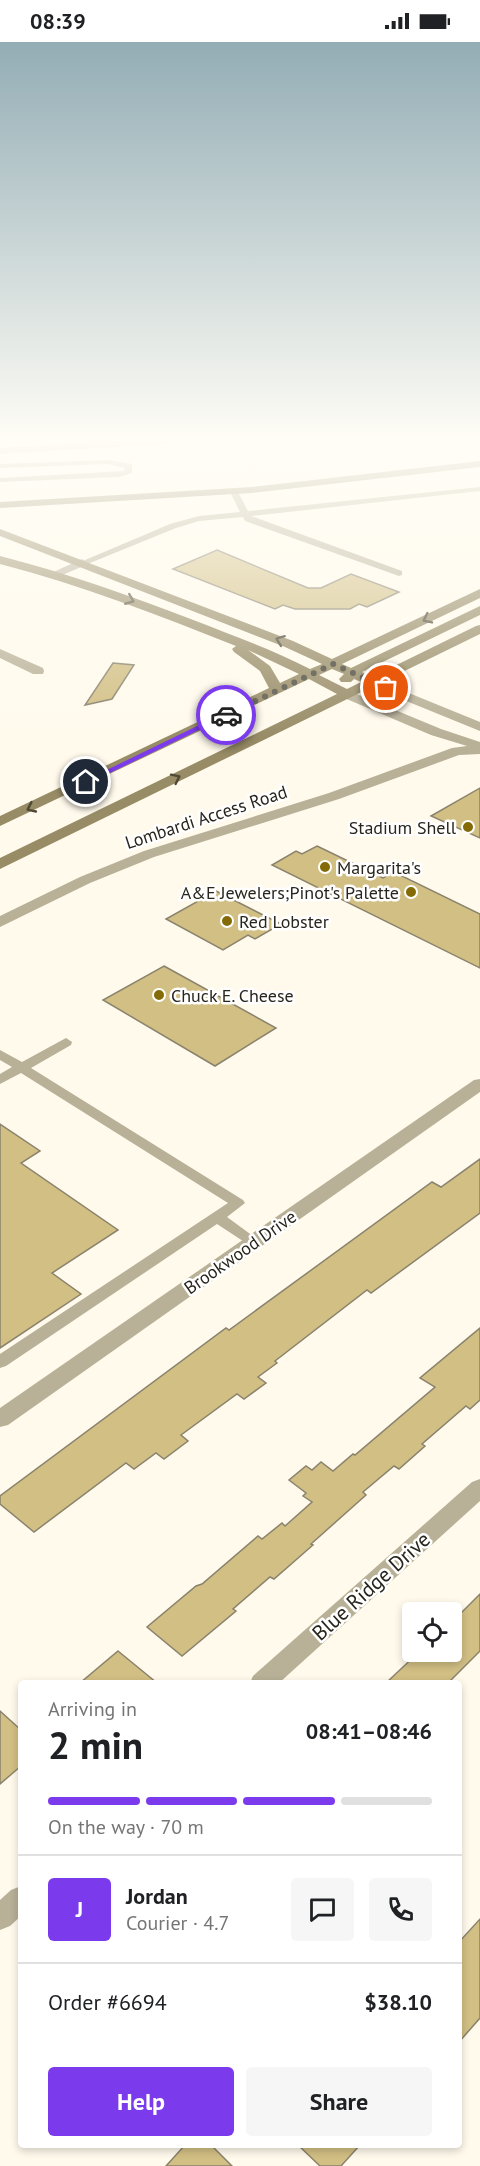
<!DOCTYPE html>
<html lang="en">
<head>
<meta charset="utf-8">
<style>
	body { margin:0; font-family:"PT Sans",sans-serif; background:#f6f6f6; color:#202124; height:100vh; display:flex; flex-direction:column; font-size:22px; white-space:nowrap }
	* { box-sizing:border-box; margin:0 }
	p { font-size:20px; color:#757577 }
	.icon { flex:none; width:33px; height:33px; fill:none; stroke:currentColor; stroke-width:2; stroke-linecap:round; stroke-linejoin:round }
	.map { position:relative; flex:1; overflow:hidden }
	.panel { position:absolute; left:18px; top:1638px; width:444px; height:468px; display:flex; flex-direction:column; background:#fff; border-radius:6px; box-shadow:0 3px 9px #0003 }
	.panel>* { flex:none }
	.buttons { position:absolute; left:402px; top:1560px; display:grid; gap:12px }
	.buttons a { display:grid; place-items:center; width:60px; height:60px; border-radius:6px; background:#fff; box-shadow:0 3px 9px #0003; font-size:30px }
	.pin { position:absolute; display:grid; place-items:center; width:51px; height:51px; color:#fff; margin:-26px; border:3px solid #fff; border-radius:50%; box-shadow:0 2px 6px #0007 }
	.courier { position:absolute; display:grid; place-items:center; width:60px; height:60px; margin:-30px; border:4px solid #7c3aed; border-radius:50%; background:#fff; color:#222; box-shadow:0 2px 8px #0007 }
	.head em { font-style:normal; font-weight:800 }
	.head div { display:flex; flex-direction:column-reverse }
	.head { display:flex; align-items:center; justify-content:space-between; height:102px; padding:0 30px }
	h1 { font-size:39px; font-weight:800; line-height:45px }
	.bar { display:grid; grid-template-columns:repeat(4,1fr); gap:9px 6px; align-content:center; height:72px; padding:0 30px }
	.bar i { height:8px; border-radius:4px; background:#e0e0e0 }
	.bar .on { background:#7c3aed }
	.bar p { grid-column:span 4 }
	.line { display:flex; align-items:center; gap:15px; padding:0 30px; border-top:2px solid #e0e0e0 }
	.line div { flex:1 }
	.round { display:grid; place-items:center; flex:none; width:63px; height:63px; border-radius:6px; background:#f6f6f6 }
	.action { display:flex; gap:12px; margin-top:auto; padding:12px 30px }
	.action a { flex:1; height:69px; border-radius:6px; background:#7c3aed; color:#fff; font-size:24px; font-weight:800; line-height:69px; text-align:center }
	.action a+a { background:#f6f6f6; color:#202124 }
	.status { display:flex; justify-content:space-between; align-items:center; height:42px; padding:0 30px; background:#fff; direction:ltr }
	.status svg { height:16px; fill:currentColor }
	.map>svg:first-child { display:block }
	.building { fill:#d2bf84; stroke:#8a836d; stroke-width:1.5 }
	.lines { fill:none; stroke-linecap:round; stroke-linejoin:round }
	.lane { fill:#b8b097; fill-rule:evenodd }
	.street { fill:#b8b097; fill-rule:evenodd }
	.secondary { fill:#988c67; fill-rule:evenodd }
	.oneway { stroke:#4f4936 }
	.route { fill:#7c3aed }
	.done { stroke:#737065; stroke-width:6; stroke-dasharray:0 10.8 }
	.poi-dot { fill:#846b06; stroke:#fff; stroke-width:2 }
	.labels { text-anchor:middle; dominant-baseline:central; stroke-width:5; stroke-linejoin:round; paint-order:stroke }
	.street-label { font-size:18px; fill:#28251c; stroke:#fff }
	.poi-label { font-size:18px; fill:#28251c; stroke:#fff; text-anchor:start }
	.near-street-label { font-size:21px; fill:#28251c; stroke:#fff }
</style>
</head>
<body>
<div class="status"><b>08:39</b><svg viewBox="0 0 49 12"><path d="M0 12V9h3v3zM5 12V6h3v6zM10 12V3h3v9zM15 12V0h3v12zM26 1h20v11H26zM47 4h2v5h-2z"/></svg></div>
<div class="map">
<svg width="480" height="2124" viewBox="0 0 480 2124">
	<rect width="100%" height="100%" fill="#fffaec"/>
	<g class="building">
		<polygon points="217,508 308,546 321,546 351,532 399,550 367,565 359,562 350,567 295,567 283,563 275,567 173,527"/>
		<polygon points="113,621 134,623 112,657 85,663"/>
		<polygon points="480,746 480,796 431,774"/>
		<polygon points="317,804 383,836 394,830 480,872 480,926 272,823 296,809 302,812"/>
		<polygon points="216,849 281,882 255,897 248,893 223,908 166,877"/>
		<polygon points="164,924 276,986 215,1024 103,958"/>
		<polygon points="0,1082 40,1109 21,1121 118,1188 52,1231 81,1252 0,1306"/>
		<polygon points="480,1117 480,1171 371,1251 367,1248 275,1319 277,1321 258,1335 266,1341 244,1357 237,1352 181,1393 188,1399 164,1417 156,1411 134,1427 126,1421 34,1490 0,1462 0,1454 226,1286 229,1288 432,1140 441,1145"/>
		<polygon points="480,1286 480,1358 470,1367 466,1364 422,1402 425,1404 399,1427 394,1424 363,1450 366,1453 311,1502 313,1503 274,1537 270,1535 233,1567 236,1569 182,1614 147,1585 196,1544 202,1542 258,1494 262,1497 282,1481 285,1484 312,1460 303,1454 306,1451 289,1438 306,1424 312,1428 321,1420 333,1429 353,1412 355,1413 435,1345 420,1336"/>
		<polygon points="480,1552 480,1609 448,1641 386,1641 419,1610 452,1610 452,1580"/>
		<polygon points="118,1609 157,1641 80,1641"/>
		<polygon points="0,1669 21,1688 21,1724 0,1742"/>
		<polygon points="480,1877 480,1976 459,2000 459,1900"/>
		<polygon points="185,2103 211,2103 232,2124 166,2124"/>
		<polygon points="298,2103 360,2103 341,2124 320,2124"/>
	</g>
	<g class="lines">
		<g class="lane">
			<polygon points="108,418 132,422 132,431 119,435 0,440 0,436 124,429 125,426 108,422 0,426 0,422"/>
			<polygon points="480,445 480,449 251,474 402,529 402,533 399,534 245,479 243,475 199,479 176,486 85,523 78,521 170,482 199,474 240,470 230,450 234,448 238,450 248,469"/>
			<polygon points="66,996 72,1000 71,1003 31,1026 243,1158 245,1161 227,1175 261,1200 259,1203 249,1203 217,1182 6,1324 0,1326 0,1312 228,1161 21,1031 0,1042 0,1032 12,1025 0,1018 0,1008 22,1020"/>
		</g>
		<g class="street">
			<polygon points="109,399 171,399 166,402 0,412 0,406"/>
			<polygon points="82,517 88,521 86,523 55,536 49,532"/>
			<polygon points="0,607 43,626 44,629 43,632 33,632 0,616"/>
			<polygon points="372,636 480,680 480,689 367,643 365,640 367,637"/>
			<polygon points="347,648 441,687 480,700 480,712 459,713 339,757 154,815 90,841 0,885 0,874 80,835 144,809 329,751 452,706 467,704 431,693 342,655 340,652 342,649"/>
			<polygon points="480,1037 480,1050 8,1383 0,1385 0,1366 474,1038"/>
			<polygon points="480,1437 480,1459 279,1641 250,1641 253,1634 472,1440"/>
			<polygon points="21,1844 21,1874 10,1884 0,1888 0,1858 11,1848"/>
		</g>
		<g class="secondary">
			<polygon points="480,419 480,425 252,451 0,466 0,460 252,445"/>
			<path d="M0,487L293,599L332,617L480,547V556L342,622L351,626L480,564V573L362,630L372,635L476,584L480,583V592L0,827V816L337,652L309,637L0,784V774L269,646L260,629L234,610L232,607L236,604C158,573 81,543 0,522V514C67,531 131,554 196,579C234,594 273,608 310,627L322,622L285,605L0,494ZM248,608L299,632L280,641L270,624ZM332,627L344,632L339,637L341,640H351L354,637L361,640L347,647L319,633Z"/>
		</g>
	</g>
	<defs><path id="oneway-chevron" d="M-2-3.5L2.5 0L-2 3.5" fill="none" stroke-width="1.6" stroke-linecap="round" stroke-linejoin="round" transform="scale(1.5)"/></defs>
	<g class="oneway">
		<use href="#oneway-chevron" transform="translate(130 558) rotate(22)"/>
		<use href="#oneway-chevron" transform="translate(427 577) rotate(154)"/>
		<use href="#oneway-chevron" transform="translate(280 598) rotate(-159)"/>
		<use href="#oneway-chevron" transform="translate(176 736) rotate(-26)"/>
		<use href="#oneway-chevron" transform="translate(31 766) rotate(155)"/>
	</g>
	<linearGradient id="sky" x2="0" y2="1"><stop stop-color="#93adb5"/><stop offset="0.57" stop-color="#fffdf6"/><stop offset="1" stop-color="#fffdf6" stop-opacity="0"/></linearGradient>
	<rect width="480" height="697" fill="url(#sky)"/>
	<polygon class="route" points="226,670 228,674 89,741 82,740"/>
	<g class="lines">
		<polyline class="done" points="226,673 333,622 386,646"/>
	</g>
	<g class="poi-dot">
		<circle cx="468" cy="785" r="6"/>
		<circle cx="325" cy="825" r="6"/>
		<circle cx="411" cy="850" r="6"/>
		<circle cx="227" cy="879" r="6"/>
		<circle cx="159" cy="953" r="6"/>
	</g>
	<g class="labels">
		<g class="street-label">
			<text transform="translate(206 775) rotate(-18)">Lombardi Access Road</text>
			<text transform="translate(240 1210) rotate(-35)">Brookwood Drive</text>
		</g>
		<g class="poi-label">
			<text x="456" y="785" text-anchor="end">Stadium Shell</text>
			<text x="337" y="825">Margarita's</text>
			<text x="399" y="850" text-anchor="end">A&amp;E Jewelers;Pinot's Palette</text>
			<text x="239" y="879">Red Lobster</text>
			<text x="171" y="953">Chuck E. Cheese</text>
		</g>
		<g class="near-street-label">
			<text transform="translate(371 1544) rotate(-42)">Blue Ridge Drive</text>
		</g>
	</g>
</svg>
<div class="buttons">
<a><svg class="icon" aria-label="locate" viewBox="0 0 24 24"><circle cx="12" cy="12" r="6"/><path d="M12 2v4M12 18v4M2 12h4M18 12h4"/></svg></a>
</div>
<div class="pin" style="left:386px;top:646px;background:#ea580c"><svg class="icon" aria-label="bag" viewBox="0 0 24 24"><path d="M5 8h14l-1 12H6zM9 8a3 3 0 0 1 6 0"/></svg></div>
<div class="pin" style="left:86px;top:740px;background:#1f2937"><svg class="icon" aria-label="home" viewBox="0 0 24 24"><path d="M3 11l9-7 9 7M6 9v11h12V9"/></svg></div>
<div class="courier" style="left:226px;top:673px"><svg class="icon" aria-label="car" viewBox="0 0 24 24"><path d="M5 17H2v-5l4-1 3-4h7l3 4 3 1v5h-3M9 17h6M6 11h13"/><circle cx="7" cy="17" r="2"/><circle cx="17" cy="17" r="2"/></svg></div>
<section class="panel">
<div class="head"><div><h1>2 min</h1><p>Arriving in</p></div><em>08:41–08:46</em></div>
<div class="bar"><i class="on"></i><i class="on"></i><i class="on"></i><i></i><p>On the way · 70 m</p></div>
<div class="line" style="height:108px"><b class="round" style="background:#7c3aed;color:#fff">J</b><div><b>Jordan</b><p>Courier · 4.7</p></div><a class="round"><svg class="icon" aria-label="chat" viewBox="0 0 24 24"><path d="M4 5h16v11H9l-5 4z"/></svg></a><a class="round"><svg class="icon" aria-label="phone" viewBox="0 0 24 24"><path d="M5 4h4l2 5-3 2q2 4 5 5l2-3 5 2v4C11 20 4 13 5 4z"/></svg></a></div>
<div class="line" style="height:78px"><div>Order #6694</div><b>$38.10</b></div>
<div class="action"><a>Help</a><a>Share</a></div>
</section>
</div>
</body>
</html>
